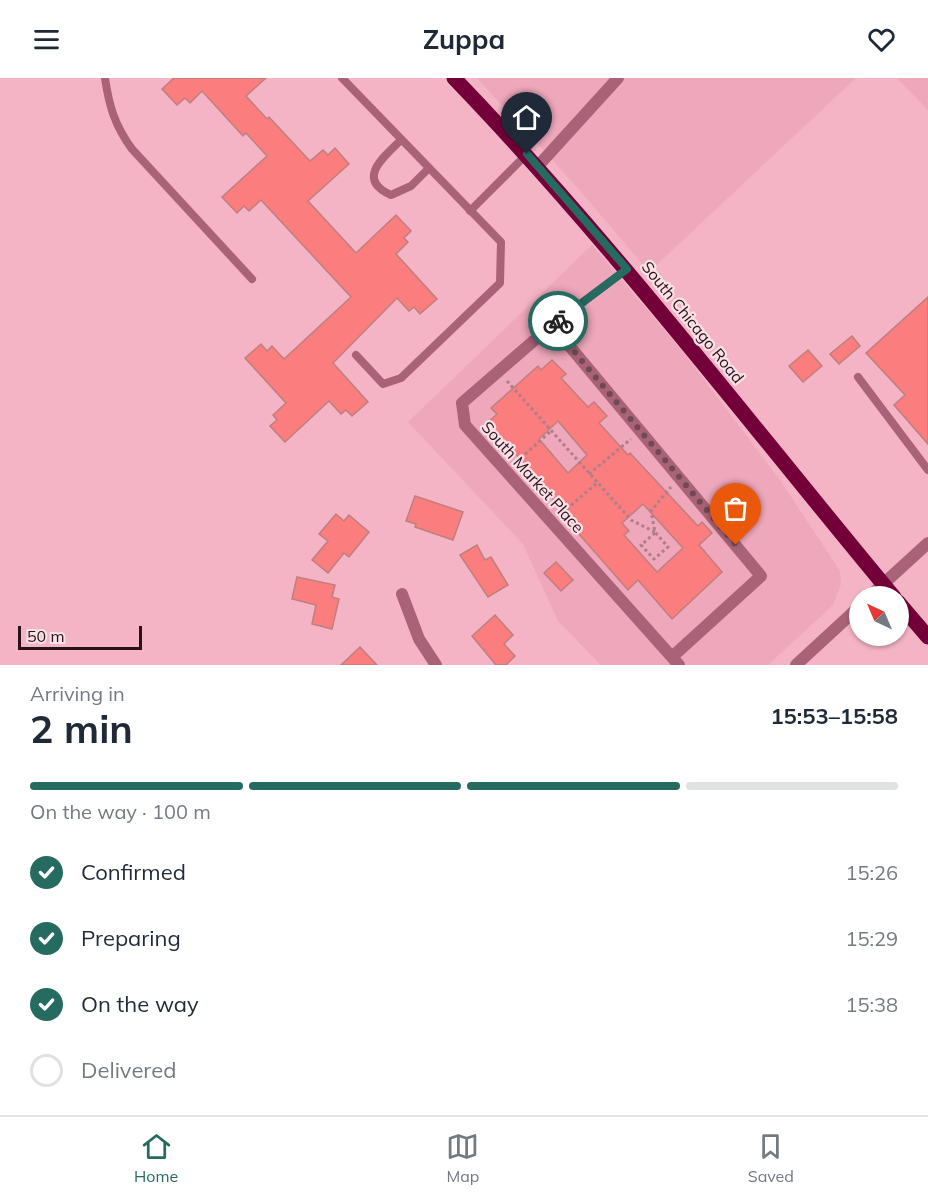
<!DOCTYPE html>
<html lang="en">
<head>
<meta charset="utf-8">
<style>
	body { margin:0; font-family:Mulish,sans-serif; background:#f2f2f3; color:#1f2937; height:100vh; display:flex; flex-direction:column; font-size:22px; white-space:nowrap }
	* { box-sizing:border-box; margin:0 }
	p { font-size:20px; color:#747a83 }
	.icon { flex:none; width:33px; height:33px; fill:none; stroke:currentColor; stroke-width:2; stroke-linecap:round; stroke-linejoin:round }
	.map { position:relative; height:587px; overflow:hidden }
	.details { display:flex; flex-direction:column; background:#fff; flex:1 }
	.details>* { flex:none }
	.needle { width:39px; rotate:316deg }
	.controls { position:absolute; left:849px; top:508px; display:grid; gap:12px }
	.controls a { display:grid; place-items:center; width:60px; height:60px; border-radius:50%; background:#fff; box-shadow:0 2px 4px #0004; font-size:30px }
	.scale { position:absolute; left:18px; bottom:15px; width:124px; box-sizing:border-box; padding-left:6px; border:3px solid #281119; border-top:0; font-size:16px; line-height:21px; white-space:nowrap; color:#281119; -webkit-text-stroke:4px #fce1e8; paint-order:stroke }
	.pin { position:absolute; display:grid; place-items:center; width:51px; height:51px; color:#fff; margin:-62px -26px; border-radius:50% 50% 50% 0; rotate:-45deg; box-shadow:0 0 6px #0007 }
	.pin .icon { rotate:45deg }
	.courier { position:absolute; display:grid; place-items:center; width:60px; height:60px; margin:-30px; border:4px solid #256b60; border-radius:50%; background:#fff; color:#222; box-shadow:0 2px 8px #0007 }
	.head em { font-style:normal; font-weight:700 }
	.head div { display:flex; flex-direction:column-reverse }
	.head { display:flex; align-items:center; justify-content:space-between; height:102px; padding:0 30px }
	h1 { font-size:39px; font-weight:700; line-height:45px }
	.bar { display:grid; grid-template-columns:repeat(4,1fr); gap:9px 6px; align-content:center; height:72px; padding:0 30px }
	.bar i { height:8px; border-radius:4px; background:#e0e1e3 }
	.bar .current { background:#256b60 }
	.bar p { grid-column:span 4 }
	ol { padding:0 30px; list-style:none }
	li { display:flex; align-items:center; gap:18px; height:66px }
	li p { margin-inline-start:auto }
	li .icon { padding:6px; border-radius:50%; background:#256b60; color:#fff; stroke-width:4 }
	li:last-child { color:#747a83 }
	li i { width:33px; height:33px; border:3px solid #e0e1e3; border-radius:50% }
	header { display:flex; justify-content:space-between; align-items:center; height:78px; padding:0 30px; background:#fff; font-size:27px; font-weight:700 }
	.tab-bar { display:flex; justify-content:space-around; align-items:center; height:84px; border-top:2px solid #e0e1e3; background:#fff; font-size:16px; color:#747a83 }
	.tab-bar a { display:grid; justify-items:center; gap:3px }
	.tab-bar .current { color:#256b60 }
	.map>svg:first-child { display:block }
	.built { fill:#eea7bb }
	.building { fill:#fb7d7e; stroke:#be7f7e; stroke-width:1.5; fill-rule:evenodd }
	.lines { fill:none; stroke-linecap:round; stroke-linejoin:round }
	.path { stroke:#af7d8b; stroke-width:3; stroke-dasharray:3 3; stroke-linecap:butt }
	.service { stroke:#a96277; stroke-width:8 }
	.minor { stroke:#a96277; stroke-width:12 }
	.tertiary { stroke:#a96277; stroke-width:12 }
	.primary { stroke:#730038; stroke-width:15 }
	.done { stroke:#6f4a55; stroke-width:6; stroke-dasharray:0 10.8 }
	.route { stroke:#256b60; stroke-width:8 }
	.labels { text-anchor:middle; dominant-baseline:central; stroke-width:4.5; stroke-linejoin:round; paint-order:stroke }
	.street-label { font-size:16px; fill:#281119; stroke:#fce1e8 }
</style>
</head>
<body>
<header><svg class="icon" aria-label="menu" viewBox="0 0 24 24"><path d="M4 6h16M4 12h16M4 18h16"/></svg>Zuppa<svg class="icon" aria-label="heart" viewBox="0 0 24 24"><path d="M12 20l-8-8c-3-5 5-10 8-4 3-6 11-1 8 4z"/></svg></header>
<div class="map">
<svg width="928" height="587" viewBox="0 0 928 587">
	<rect width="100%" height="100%" fill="#f4b4c5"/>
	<g class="built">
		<polygon points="477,0 856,0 649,194 577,109"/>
		<polygon points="897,0 928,0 928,32"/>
		<polygon points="592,167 683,274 780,402 840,493 841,506 833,527 768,587 601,587 558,543 523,466 408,344"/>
	</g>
	<g class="building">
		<polygon points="174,0 266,0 246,18 267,41 269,39 310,83 323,72 328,77 335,70 349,86 308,123 356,175 396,137 411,153 404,160 408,164 396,176 437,221 420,236 414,229 409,233 397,220 333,285 368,324 352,338 346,332 341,336 329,323 285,364 270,348 277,342 273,337 286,325 245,280 261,266 267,273 272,268 284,281 351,219 261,122 249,133 244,128 237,135 222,119 267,78 246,55 243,58 202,13 190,25 185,20 177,27 162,11"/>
		<polygon points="928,219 928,366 894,327 905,317 866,275"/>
		<polygon points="852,258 860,268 839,286 830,276"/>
		<polygon points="808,272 822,288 803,304 789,288"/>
		<path d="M552,282L566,296L561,300L588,329L594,324L607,338L599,345L628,377L630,375L698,448L702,444L712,455L699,467L722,494L672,541L638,502L628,512L564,439L567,437L523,387L525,386L496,355L493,358L484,348L497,336L491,330L538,288L541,292ZM558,343L587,377L568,395L539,361ZM643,426L683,470L657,494L624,457L629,453L622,445Z"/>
		<polygon points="415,418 463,434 453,462 415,449 416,446 406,443"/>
		<polygon points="336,436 344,443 349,437 369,454 349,479 344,475 328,495 312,482 328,463 319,456"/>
		<polygon points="477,467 485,482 491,479 508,507 488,519 460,477"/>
		<polygon points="556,484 573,502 561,513 544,495"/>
		<polygon points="297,499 335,507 332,519 339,521 332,551 312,546 316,527 292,521"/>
		<polygon points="495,537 513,557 504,566 515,578 506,587 496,587 472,558"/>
		<polygon points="360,569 377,587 341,587"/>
	</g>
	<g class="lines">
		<g class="path">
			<polyline points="507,303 631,442 655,454"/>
			<polyline points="516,384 550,354"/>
			<polyline points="589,396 631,361"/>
			<polyline points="562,435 597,405"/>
			<polyline points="655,455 641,467 654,481 668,469 655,454 651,433 671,409"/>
		</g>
		<g class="service">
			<path d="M105,0C109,28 115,48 132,71L252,201"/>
			<polyline points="342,0 501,164 500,205 401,300 383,306 356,277"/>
			<path d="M401,62C384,79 355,101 391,117L411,108L429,90"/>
			<polyline points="470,133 526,77"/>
			<polyline points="552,247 627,191"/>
			<polyline points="858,299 928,392"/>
		</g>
		<g class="minor">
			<polyline points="538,88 618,0"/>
			<polyline points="402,516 419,561 436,587"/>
			<polyline points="672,579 761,498 552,247 462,325 465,347 679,587"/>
		</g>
		<g class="tertiary">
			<polyline points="869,519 928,465"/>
			<polyline points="796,587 860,528"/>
		</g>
		<g class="primary">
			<path d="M454,0C612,164 749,345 894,519"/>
			<polyline points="898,524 928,559"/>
		</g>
	</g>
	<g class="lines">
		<polyline class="done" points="558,243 552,247 736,467"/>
		<polyline class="route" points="527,76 627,191 558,243"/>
	</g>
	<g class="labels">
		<g class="street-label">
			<text transform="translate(693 244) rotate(51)">South Chicago Road</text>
			<text transform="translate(533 399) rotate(48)">South Market Place</text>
		</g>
	</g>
</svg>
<div class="controls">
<a><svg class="needle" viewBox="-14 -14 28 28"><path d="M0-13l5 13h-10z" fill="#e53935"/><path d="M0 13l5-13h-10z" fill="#747a83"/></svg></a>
</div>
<div class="scale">50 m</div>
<div class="pin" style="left:736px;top:467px;background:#ea580c"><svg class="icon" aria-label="bag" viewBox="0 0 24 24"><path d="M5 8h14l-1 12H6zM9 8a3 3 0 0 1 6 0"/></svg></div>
<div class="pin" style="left:527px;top:76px;background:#1f2937"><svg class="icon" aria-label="home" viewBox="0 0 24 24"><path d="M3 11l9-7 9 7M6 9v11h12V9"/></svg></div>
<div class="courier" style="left:558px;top:243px"><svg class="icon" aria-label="bike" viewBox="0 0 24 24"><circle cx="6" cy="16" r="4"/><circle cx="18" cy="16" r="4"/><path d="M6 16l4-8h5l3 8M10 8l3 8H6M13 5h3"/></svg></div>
</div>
<section class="details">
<div class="head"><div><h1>2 min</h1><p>Arriving in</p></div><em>15:53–15:58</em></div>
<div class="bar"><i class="current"></i><i class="current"></i><i class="current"></i><i></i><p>On the way · 100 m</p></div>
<ol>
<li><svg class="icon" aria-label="check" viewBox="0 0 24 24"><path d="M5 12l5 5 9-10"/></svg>Confirmed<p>15:26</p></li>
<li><svg class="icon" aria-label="check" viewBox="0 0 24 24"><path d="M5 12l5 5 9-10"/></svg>Preparing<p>15:29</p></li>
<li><svg class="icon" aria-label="check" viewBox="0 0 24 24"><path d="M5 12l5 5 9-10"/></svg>On the way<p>15:38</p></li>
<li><i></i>Delivered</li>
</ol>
</section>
<nav class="tab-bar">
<a class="current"><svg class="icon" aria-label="home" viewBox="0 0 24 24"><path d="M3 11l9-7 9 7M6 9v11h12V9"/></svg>Home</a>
<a><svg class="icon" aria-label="map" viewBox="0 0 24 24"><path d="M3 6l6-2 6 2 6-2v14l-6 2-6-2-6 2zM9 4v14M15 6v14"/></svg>Map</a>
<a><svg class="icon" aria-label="saved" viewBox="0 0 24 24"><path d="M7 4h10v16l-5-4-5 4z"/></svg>Saved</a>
</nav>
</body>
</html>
